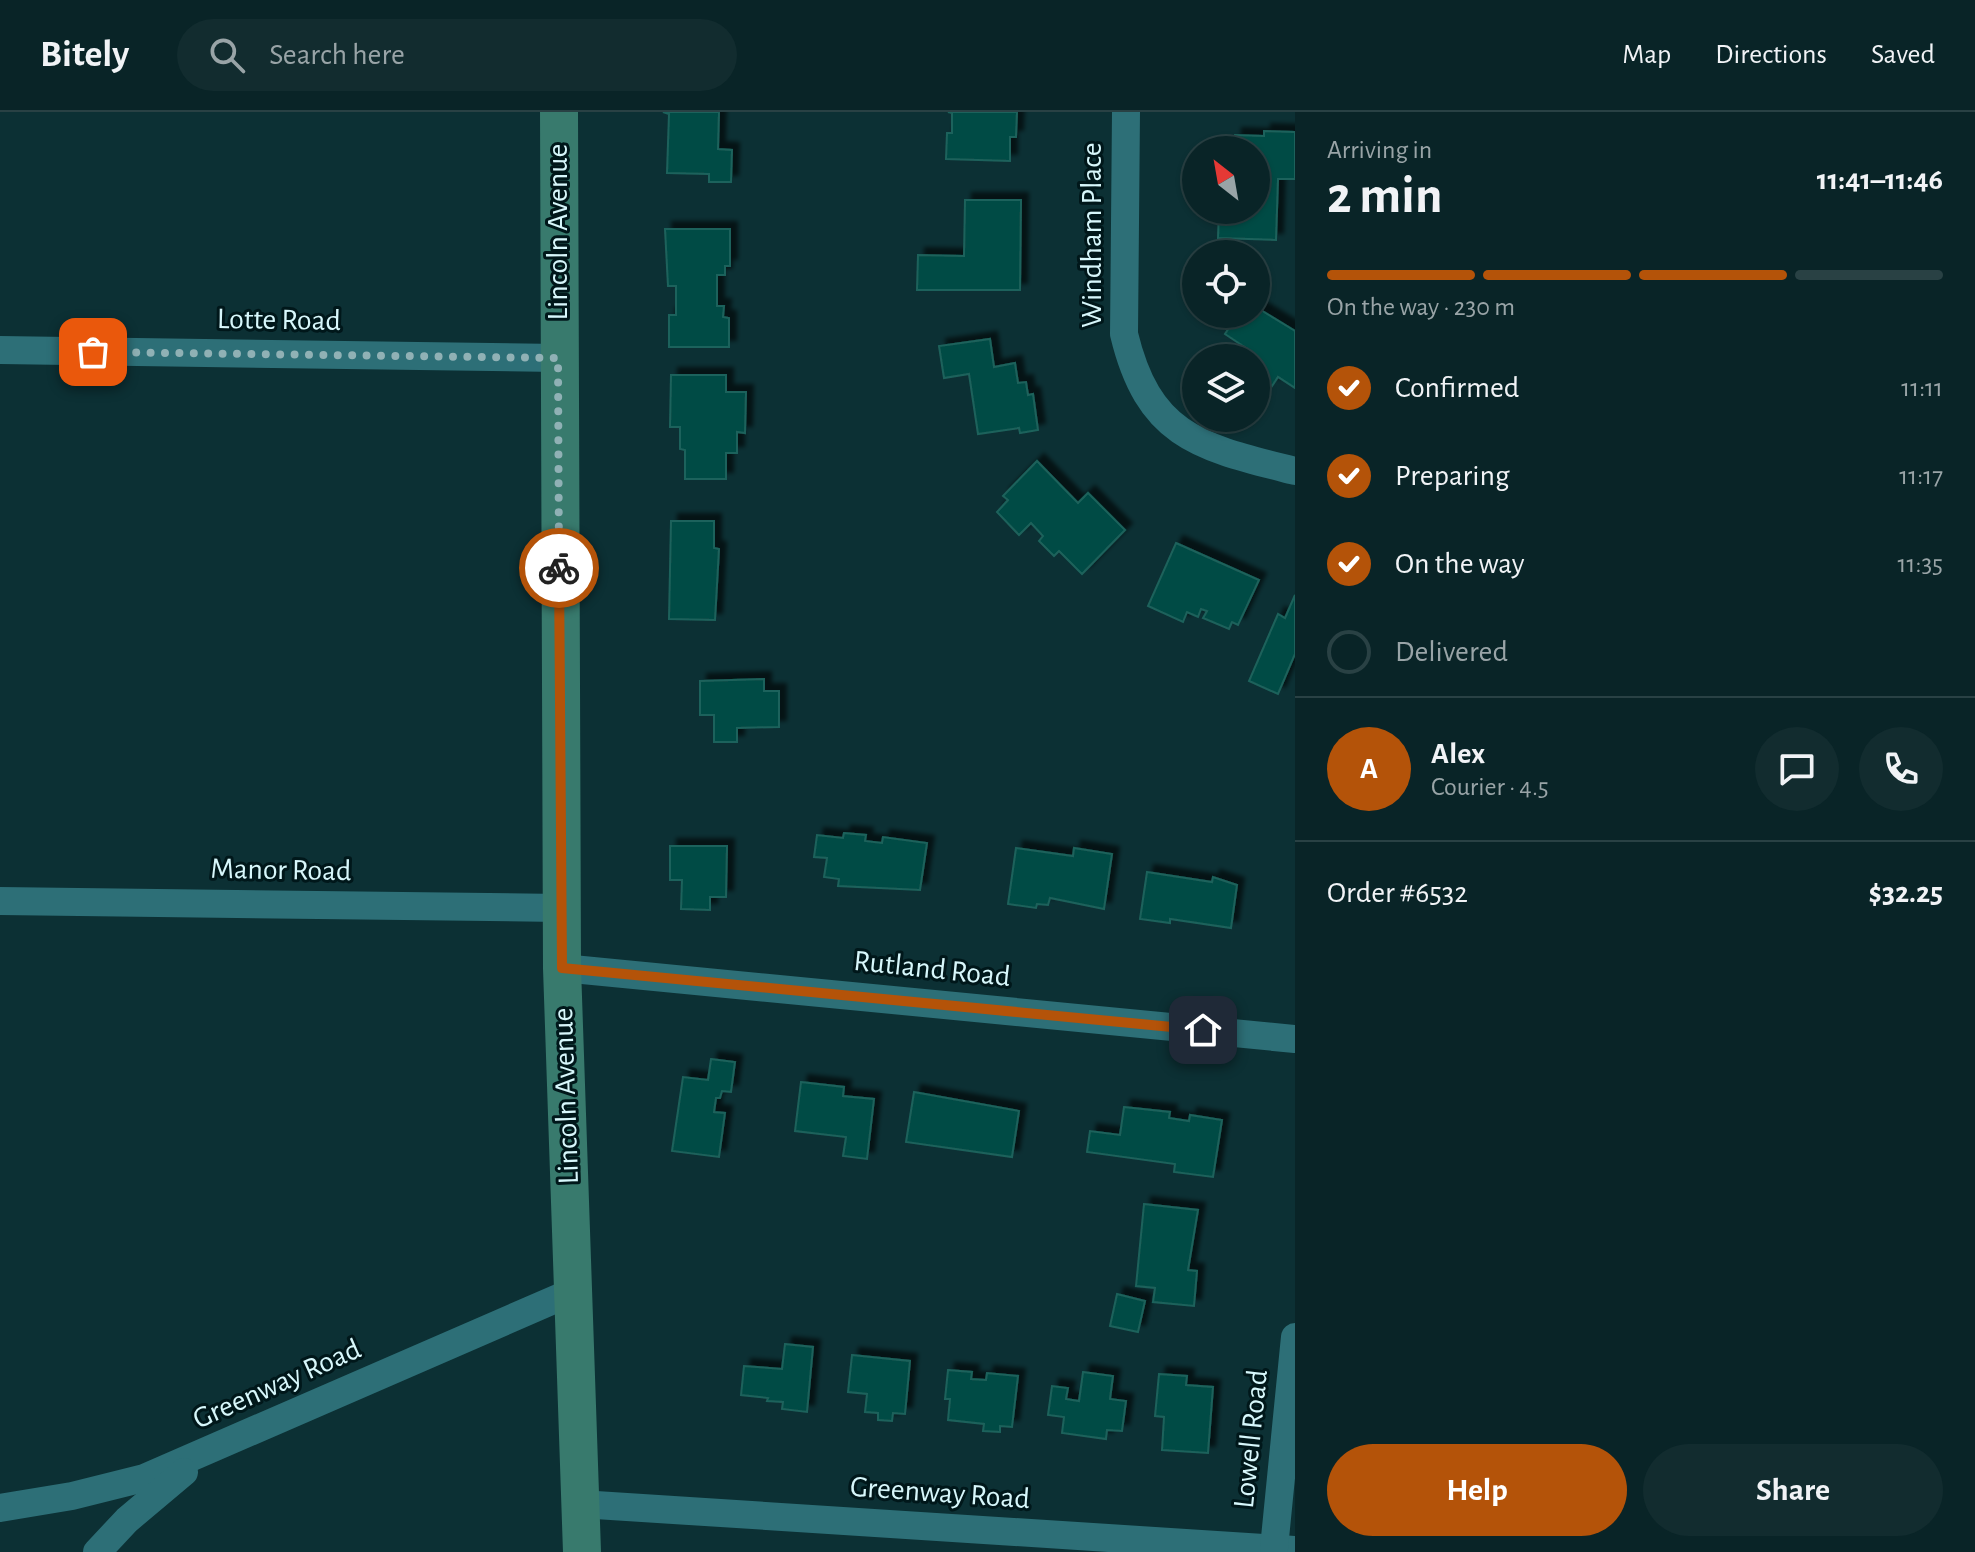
<!DOCTYPE html>
<html lang="en">
<head>
<meta charset="utf-8">
<style>
	body { margin:0; font-family:"Alegreya Sans",sans-serif; background:#122c2f; color:#f1f3f6; height:100vh; display:flex; flex-direction:column; font-size:30px; white-space:nowrap }
	* { box-sizing:border-box; margin:0 }
	p { font-size:26px; color:#99a4a7 }
	.icon { flex:none; width:44px; height:44px; fill:none; stroke:currentColor; stroke-width:2; stroke-linecap:round; stroke-linejoin:round }
	.map { position:relative; flex:1; overflow:hidden }
	.sheet { display:flex; flex-direction:column; background:#092427; width:680px }
	.sheet>* { flex:none }
	.needle { width:52px; rotate:329deg }
	.buttons { position:absolute; left:1182px; top:24px; display:grid; gap:16px }
	.buttons a { display:grid; place-items:center; width:88px; height:88px; border-radius:50%; background:#092427; box-shadow:0 2px 6px #0004,0 0 0 2px #294144; font-size:40px }
	.pin { position:absolute; display:grid; place-items:center; width:68px; height:68px; color:#fff; margin:-34px; border-radius:16px; box-shadow:0 4px 12px #0006 }
	.courier { position:absolute; display:grid; place-items:center; width:80px; height:80px; margin:-40px; border:6px solid #b45309; border-radius:50%; background:#fff; color:#222; box-shadow:0 2px 10px #0007 }
	.summary em { font-style:normal; font-weight:600 }
	.summary div { display:flex; flex-direction:column-reverse }
	.summary { display:flex; align-items:center; justify-content:space-between; height:136px; padding:0 32px }
	h1 { font-size:52px; font-weight:600; line-height:60px }
	.bar { display:grid; grid-template-columns:repeat(4,1fr); gap:12px 8px; align-content:center; height:96px; padding:0 32px }
	.bar i { height:10px; border-radius:6px; background:#294144 }
	.bar .active { background:#b45309 }
	.bar p { grid-column:span 4 }
	.line { display:flex; align-items:center; gap:20px; padding:0 32px; border-top:2px solid #294144 }
	.line div { flex:1 }
	.round { display:grid; place-items:center; flex:none; width:84px; height:84px; border-radius:42px; background:#122c2f }
	ol { padding:0 32px; list-style:none }
	li { display:flex; align-items:center; gap:24px; height:88px }
	li p { margin-inline-start:auto }
	li .icon { padding:8px; border-radius:50%; background:#b45309; color:#fff; stroke-width:4 }
	li:last-child { color:#99a4a7 }
	li i { width:44px; height:44px; border:4px solid #294144; border-radius:50% }
	.primary-button { display:flex; gap:16px; margin-top:auto; padding:16px 32px }
	.primary-button a { flex:1; height:92px; border-radius:48px; background:#b45309; color:#fff; font-size:32px; font-weight:600; line-height:92px; text-align:center }
	.primary-button a+a { background:#122c2f; color:#f1f3f6 }
	header { display:flex; align-items:center; gap:48px; box-sizing:border-box; height:112px; padding:0 40px; background:#092427; border-bottom:2px solid #294144 }
	header strong { font-size:38px }
	nav { display:flex; gap:44px; margin-inline-start:auto; font-size:28px }
	.search { width:560px; height:72px; background:#122c2f; display:flex; align-items:center; gap:20px; box-sizing:border-box; padding:0 28px; border-radius:44px; color:#99a4a7; font-size:30px }
	main { display:flex; flex:1; min-height:0 }
	.map>svg:first-child { display:block }
	.building { fill:#044b45; stroke:#1e625b; stroke-width:2; filter:url(#shadow) }
	.lines { fill:none; stroke-linecap:round; stroke-linejoin:round }
	.street { stroke:#2d6f77; stroke-width:28 }
	.secondary { stroke:#387a6d; stroke-width:38 }
	.done { stroke:#90b1b5; stroke-width:8; stroke-dasharray:0 14.4 }
	.route { stroke:#b45309; stroke-width:10 }
	.labels { text-anchor:middle; dominant-baseline:central; stroke-width:6; stroke-linejoin:round; paint-order:stroke }
	.street-label { font-size:30px; fill:#d7f7fb; stroke:#00171a }
</style>
</head>
<body>
<header>
<strong>Bitely</strong>
<div class="search"><svg class="icon" aria-label="search" viewBox="0 0 24 24"><circle cx="10" cy="10" r="6"/><path d="M15 15l6 6"/></svg>Search here</div>
<nav><a>Map</a><a>Directions</a><a>Saved</a></nav>
</header>
<main>
<div class="map">
<svg width="1295" height="1440" viewBox="0 0 1295 1440">
	<defs>
		<filter id="shadow"><feDropShadow dx="7" dy="-7" stdDeviation="2" flood-color="#0009"/></filter>
	</defs>
	<rect width="100%" height="100%" fill="#0c3034"/>
	<g class="building">
		<polygon points="719,0 718,37 732,38 731,70 709,70 709,62 667,61 669,2 663,0"/>
		<polygon points="1017,0 1016,25 1010,25 1010,49 946,47 947,21 952,21 952,1 948,0"/>
		<polygon points="1264,19 1295,20 1295,67 1278,67 1276,128 1218,126 1219,98 1256,98 1256,38 1234,38 1235,23 1264,24"/>
		<polygon points="965,88 1021,88 1020,178 917,178 918,143 964,144"/>
		<polygon points="665,117 730,117 730,154 725,154 725,163 717,163 717,194 724,194 723,205 729,206 729,235 669,235 669,203 676,203 676,174 668,174"/>
		<polygon points="1256,195 1295,219 1295,276 1278,265 1272,274 1256,263 1256,246 1248,246 1252,240 1225,222 1238,202 1256,202"/>
		<polygon points="990,227 994,255 1015,251 1018,271 1026,270 1028,283 1033,282 1038,318 1020,321 1019,316 978,322 969,262 944,266 939,234"/>
		<polygon points="671,263 726,263 726,280 746,280 745,321 737,320 737,341 726,341 726,367 685,367 685,338 680,337 680,315 670,315"/>
		<polygon points="1037,349 1078,391 1088,381 1125,418 1082,462 1059,439 1054,444 1039,429 1043,424 1031,411 1019,423 997,400 1008,388 1003,384"/>
		<polygon points="671,409 714,409 714,436 719,437 715,508 669,507"/>
		<polygon points="1176,431 1259,468 1238,513 1232,510 1229,517 1203,506 1207,499 1201,497 1198,505 1187,500 1183,510 1148,494"/>
		<polygon points="1295,483 1295,542 1278,582 1249,569 1278,502 1285,506"/>
		<polygon points="764,567 764,579 779,579 779,615 737,616 737,630 714,630 714,603 700,603 700,569"/>
		<polygon points="844,721 866,723 865,729 882,731 883,725 927,731 920,778 838,774 839,767 824,765 827,746 814,745 817,723 843,726"/>
		<polygon points="670,734 727,734 726,785 710,785 710,798 681,797 682,768 670,768"/>
		<polygon points="1016,736 1073,744 1074,736 1112,742 1104,797 1050,786 1048,793 1037,792 1036,796 1008,792"/>
		<polygon points="1147,760 1212,770 1213,765 1237,773 1231,816 1170,807 1170,811 1140,807"/>
		<polygon points="711,947 735,950 731,980 722,979 720,986 716,986 714,1000 725,1001 719,1045 672,1039 683,965 708,968"/>
		<polygon points="801,970 844,975 843,984 874,987 867,1047 843,1044 846,1025 795,1019"/>
		<polygon points="914,980 1019,999 1012,1045 906,1030"/>
		<polygon points="1124,995 1170,1000 1169,1006 1189,1009 1190,1003 1222,1008 1213,1065 1174,1060 1175,1052 1087,1040 1090,1019 1120,1023"/>
		<polygon points="1144,1092 1198,1098 1188,1158 1197,1159 1194,1194 1153,1190 1155,1176 1136,1174"/>
		<polygon points="1117,1182 1145,1189 1138,1220 1110,1214"/>
		<polygon points="785,1232 813,1235 807,1300 782,1297 783,1290 767,1289 768,1286 741,1283 744,1254 782,1257"/>
		<polygon points="852,1243 910,1249 905,1302 893,1301 892,1309 878,1308 878,1301 865,1300 867,1282 848,1280"/>
		<polygon points="948,1258 972,1260 971,1267 986,1268 987,1261 1018,1264 1012,1315 1000,1314 1000,1320 983,1319 984,1312 948,1308 950,1287 945,1287"/>
		<polygon points="1083,1260 1113,1264 1110,1287 1126,1289 1122,1319 1107,1318 1106,1327 1062,1321 1064,1305 1048,1303 1052,1274 1068,1276 1066,1287 1079,1289"/>
		<polygon points="1159,1262 1187,1264 1186,1273 1213,1275 1208,1341 1162,1338 1164,1305 1155,1304"/>
	</g>
	<g class="lines">
		<g class="street">
			<path d="M1126,0L1124,222C1149,326 1201,335 1295,359"/>
			<polyline points="0,238 558,246"/>
			<polyline points="0,789 561,796"/>
			<polyline points="562,856 1295,927"/>
			<polyline points="580,1392 1295,1438"/>
			<polyline points="0,1396 72,1384 144,1366 572,1180"/>
			<polyline points="1274,1436 1295,1225"/>
			<polyline points="97,1440 127,1408 184,1360"/>
		</g>
		<polyline class="secondary" points="559,0 562,856 582,1440"/>
	</g>
	<g class="lines">
		<polyline class="done" points="93,240 558,246 559,456"/>
		<polyline class="route" points="559,456 562,856 1203,918"/>
	</g>
	<g class="labels">
		<g class="street-label">
			<text transform="translate(558 120) rotate(-90)">Lincoln Avenue</text>
			<text transform="translate(1092 123) rotate(-90)">Windham Place</text>
			<text transform="translate(279 208) rotate(1)">Lotte Road</text>
			<text transform="translate(281 758) rotate(1)">Manor Road</text>
			<text transform="translate(932 857) rotate(6)">Rutland Road</text>
			<text transform="translate(566 984) rotate(-92)">Lincoln Avenue</text>
			<text transform="translate(277 1272) rotate(-24)">Greenway Road</text>
			<text transform="translate(1251 1327) rotate(-84)">Lowell Road</text>
			<text transform="translate(940 1381) rotate(4)">Greenway Road</text>
		</g>
	</g>
</svg>
<div class="buttons">
<a><svg class="needle" viewBox="-14 -14 28 28"><path d="M0-13l5 13h-10z" fill="#e53935"/><path d="M0 13l5-13h-10z" fill="#99a4a7"/></svg></a>
<a><svg class="icon" aria-label="locate" viewBox="0 0 24 24"><circle cx="12" cy="12" r="6"/><path d="M12 2v4M12 18v4M2 12h4M18 12h4"/></svg></a>
<a><svg class="icon" aria-label="layers" viewBox="0 0 24 24"><path d="M12 4l9 5-9 5-9-5zM3 14l9 5 9-5"/></svg></a>
</div>
<div class="pin" style="left:93px;top:240px;background:#ea580c"><svg class="icon" aria-label="bag" viewBox="0 0 24 24"><path d="M5 8h14l-1 12H6zM9 8a3 3 0 0 1 6 0"/></svg></div>
<div class="pin" style="left:1203px;top:918px;background:#1f2937"><svg class="icon" aria-label="home" viewBox="0 0 24 24"><path d="M3 11l9-7 9 7M6 9v11h12V9"/></svg></div>
<div class="courier" style="left:559px;top:456px"><svg class="icon" aria-label="bike" viewBox="0 0 24 24"><circle cx="6" cy="16" r="4"/><circle cx="18" cy="16" r="4"/><path d="M6 16l4-8h5l3 8M10 8l3 8H6M13 5h3"/></svg></div>
</div>
<section class="sheet">
<div class="summary"><div><h1>2 min</h1><p>Arriving in</p></div><em>11:41–11:46</em></div>
<div class="bar"><i class="active"></i><i class="active"></i><i class="active"></i><i></i><p>On the way · 230 m</p></div>
<ol>
<li><svg class="icon" aria-label="check" viewBox="0 0 24 24"><path d="M5 12l5 5 9-10"/></svg>Confirmed<p>11:11</p></li>
<li><svg class="icon" aria-label="check" viewBox="0 0 24 24"><path d="M5 12l5 5 9-10"/></svg>Preparing<p>11:17</p></li>
<li><svg class="icon" aria-label="check" viewBox="0 0 24 24"><path d="M5 12l5 5 9-10"/></svg>On the way<p>11:35</p></li>
<li><i></i>Delivered</li>
</ol>
<div class="line" style="height:144px"><b class="round" style="background:#b45309;color:#fff">A</b><div><b>Alex</b><p>Courier · 4.5</p></div><a class="round"><svg class="icon" aria-label="chat" viewBox="0 0 24 24"><path d="M4 5h16v11H9l-5 4z"/></svg></a><a class="round"><svg class="icon" aria-label="phone" viewBox="0 0 24 24"><path d="M5 4h4l2 5-3 2q2 4 5 5l2-3 5 2v4C11 20 4 13 5 4z"/></svg></a></div>
<div class="line" style="height:104px"><div>Order #6532</div><b>$32.25</b></div>
<div class="primary-button"><a>Help</a><a>Share</a></div>
</section>
</main>
</body>
</html>
